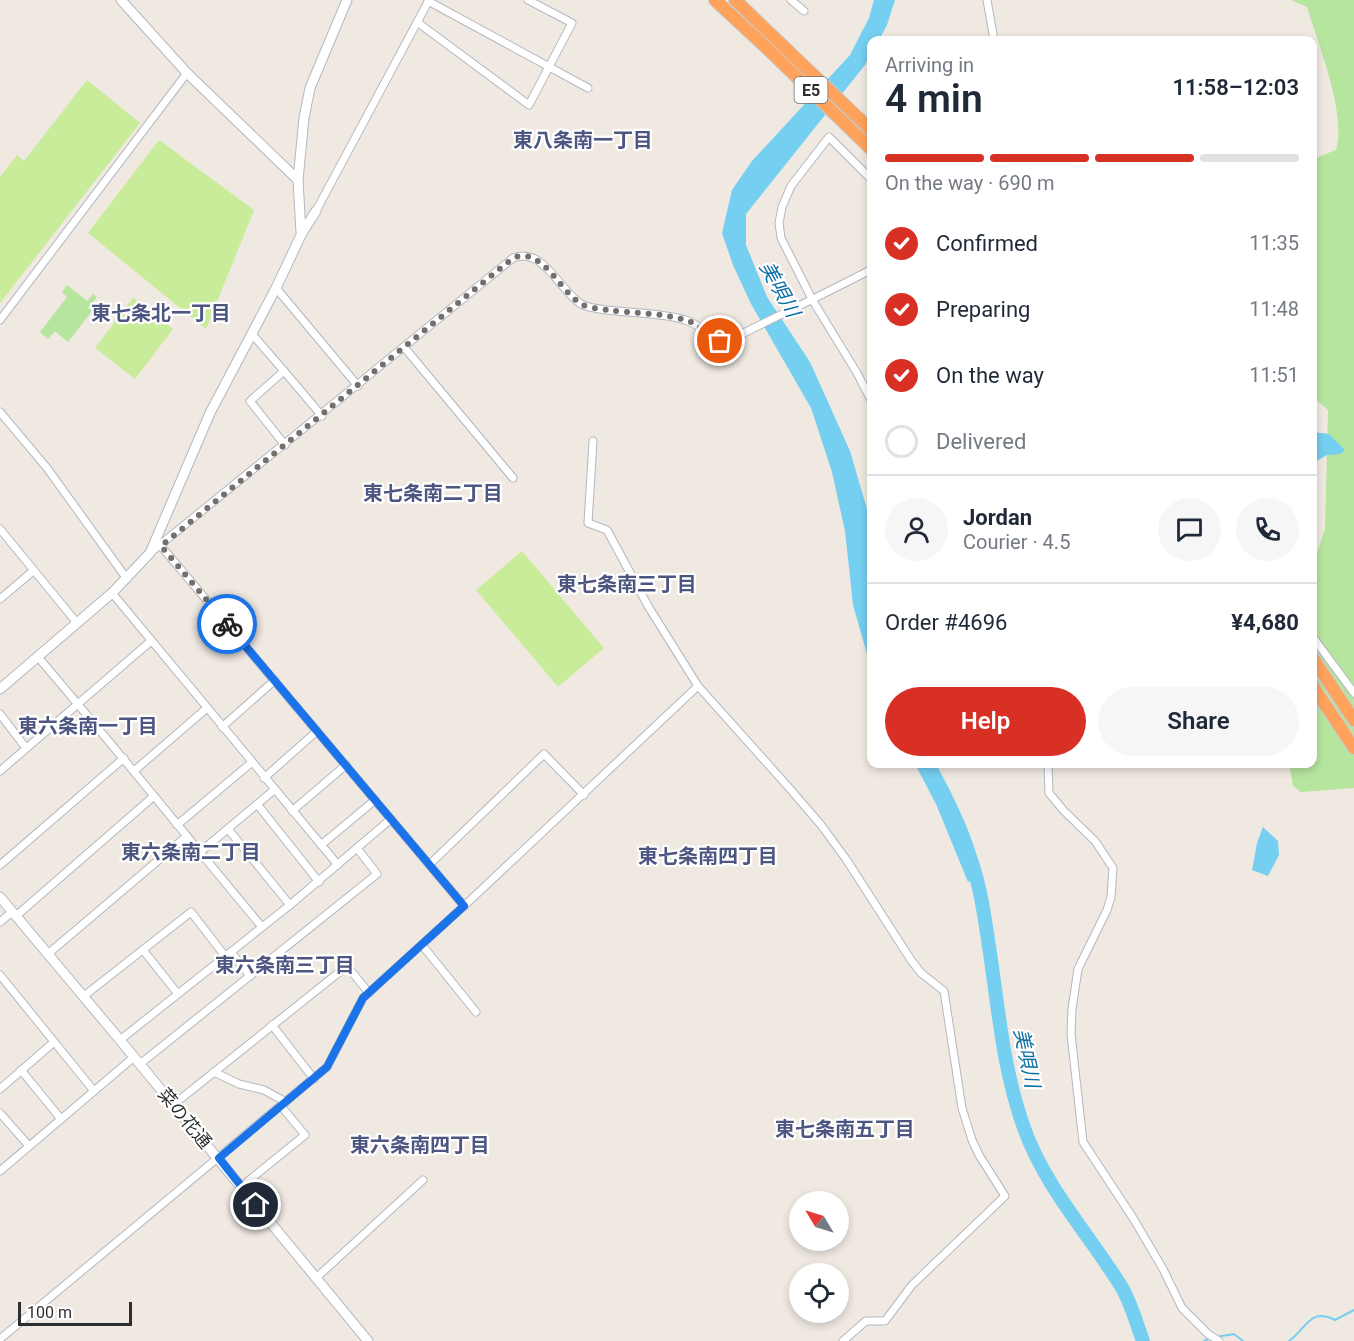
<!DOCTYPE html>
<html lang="en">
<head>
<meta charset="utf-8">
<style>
	body { margin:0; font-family:Roboto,"Noto Sans JP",sans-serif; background:#f6f6f7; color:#1f2937; height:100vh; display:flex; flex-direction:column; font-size:22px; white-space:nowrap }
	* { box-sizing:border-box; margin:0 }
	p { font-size:20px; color:#747a83 }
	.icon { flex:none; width:33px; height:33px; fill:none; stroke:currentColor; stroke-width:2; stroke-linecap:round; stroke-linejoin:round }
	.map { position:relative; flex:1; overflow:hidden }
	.panel { position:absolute; left:867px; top:36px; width:450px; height:732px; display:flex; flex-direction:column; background:#fff; border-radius:12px; box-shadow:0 3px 9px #0003 }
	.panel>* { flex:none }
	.needle { width:39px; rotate:308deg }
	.fabs { position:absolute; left:789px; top:1191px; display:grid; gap:12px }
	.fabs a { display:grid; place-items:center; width:60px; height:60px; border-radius:50%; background:#fff; box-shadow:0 3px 9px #0003; font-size:30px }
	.scale { position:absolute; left:18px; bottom:15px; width:114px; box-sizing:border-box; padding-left:6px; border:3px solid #2e2e2e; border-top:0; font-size:16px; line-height:21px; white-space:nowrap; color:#2e2e2e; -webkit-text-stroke:4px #fff; paint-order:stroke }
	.pin { position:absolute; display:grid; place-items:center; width:51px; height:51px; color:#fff; margin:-26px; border:3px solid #fff; border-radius:50%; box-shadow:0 2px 6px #0007 }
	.courier { position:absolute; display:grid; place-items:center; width:60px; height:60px; margin:-30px; border:4px solid #1a73e8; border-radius:50%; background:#fff; color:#222; box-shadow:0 2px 8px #0007 }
	.summary em { font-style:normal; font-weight:600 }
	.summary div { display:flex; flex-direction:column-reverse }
	.summary { display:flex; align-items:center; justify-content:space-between; height:102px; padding:0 18px }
	h1 { font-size:39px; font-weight:600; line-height:45px }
	.bar { display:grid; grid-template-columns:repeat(4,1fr); gap:9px 6px; align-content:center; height:72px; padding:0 18px }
	.bar i { height:8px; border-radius:4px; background:#e0e1e3 }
	.bar .on { background:#d93025 }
	.bar p { grid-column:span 4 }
	.line { display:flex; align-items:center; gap:15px; padding:0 18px; border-top:2px solid #e0e1e3 }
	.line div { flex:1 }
	.round { display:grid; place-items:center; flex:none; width:63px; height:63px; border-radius:32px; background:#f6f6f7 }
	ol { padding:0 18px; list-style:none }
	li { display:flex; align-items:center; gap:18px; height:66px }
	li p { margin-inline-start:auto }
	li .icon { padding:6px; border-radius:50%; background:#d93025; color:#fff; stroke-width:4 }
	li:last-child { color:#747a83 }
	li i { width:33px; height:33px; border:3px solid #e0e1e3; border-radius:50% }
	.primary-button { display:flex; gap:12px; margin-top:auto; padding:12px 18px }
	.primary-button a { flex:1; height:69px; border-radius:36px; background:#d93025; color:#fff; font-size:24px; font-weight:600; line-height:69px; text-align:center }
	.primary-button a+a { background:#f6f6f7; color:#1f2937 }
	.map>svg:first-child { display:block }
	.green { fill:#b6e59e }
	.pitch { fill:#c9ec9a }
	.water { fill:#75cff0 }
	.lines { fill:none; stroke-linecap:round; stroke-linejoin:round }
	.stream { stroke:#75cff0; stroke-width:2 }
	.river { stroke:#75cff0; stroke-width:14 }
	.street-casing { stroke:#b4b7c1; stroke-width:9 }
	.secondary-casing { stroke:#b4b7c1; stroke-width:11 }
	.highway-casing { stroke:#c9c9c9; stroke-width:14 }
	.street { stroke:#fff; stroke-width:7 }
	.secondary { stroke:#fff; stroke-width:9 }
	.highway { stroke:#ffa35c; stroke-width:12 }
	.done { stroke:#726f6d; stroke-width:6; stroke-dasharray:0 10.8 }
	.route { stroke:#1a73e8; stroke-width:8 }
	.labels { text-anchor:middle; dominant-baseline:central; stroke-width:4.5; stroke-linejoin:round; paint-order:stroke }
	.shield { fill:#fff; stroke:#6d6d6d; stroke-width:1.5 }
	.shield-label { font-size:16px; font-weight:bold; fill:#2e2e2e }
	.street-label { font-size:18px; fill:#2e2e2e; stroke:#fff }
	.neighbourhood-label { font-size:20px; font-weight:bold; fill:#4d5680; stroke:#fff }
	.water-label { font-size:20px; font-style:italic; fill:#0d6fa3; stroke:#fff }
</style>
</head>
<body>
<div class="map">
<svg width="1354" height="1341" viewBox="0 0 1354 1341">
	<rect width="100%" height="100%" fill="#efe9e1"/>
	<g class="green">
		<path d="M1291,0H1354V788L1301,792L1293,786L1289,764H1312L1313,558L1316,556L1325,529L1328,410L1312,396L1313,159L1336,150C1347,115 1318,43 1307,7Z"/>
		<polygon points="67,285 87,301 93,294 97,297 88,308 92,311 68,342 55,331 48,339 40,332 67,297 62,292"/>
	</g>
	<g class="pitch">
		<polygon points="87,80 140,123 0,303 0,177 17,155 24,161"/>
		<polygon points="159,140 254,210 206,329 88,233"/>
		<polygon points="133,298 173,329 135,379 95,348"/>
		<polygon points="522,551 604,648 558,687 476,590"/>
	</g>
	<g class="water">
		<polygon points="874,0 895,0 887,25 879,40 872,40 871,53 865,65 746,214 746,245 767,297 810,362 828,402 850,451 867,509 872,556 871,668 853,605 845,531 832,472 811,408 751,304 733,265 722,233 732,190 752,161 850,55 869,18"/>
		<polygon points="1313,432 1329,434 1345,450 1340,454 1327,455 1313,463"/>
		<path d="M915,764H936C955,799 973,835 982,875L968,882L936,804Z"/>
		<polygon points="1263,827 1278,841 1279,855 1268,876 1252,870 1257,843"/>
	</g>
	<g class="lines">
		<g class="stream">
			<polyline points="1216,1337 1234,1334 1243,1341"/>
			<polyline points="1204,1341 1210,1338"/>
			<path d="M1289,1341C1307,1328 1310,1307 1335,1320L1354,1310"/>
		</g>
		<path class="river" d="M971,860C980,886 984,913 988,940C998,1003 1002,1067 1024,1128C1045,1187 1088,1233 1121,1286C1131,1302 1136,1323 1143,1341"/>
		<g class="street-casing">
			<g id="street">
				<polyline points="791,0 804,11"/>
				<polyline points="987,0 994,40"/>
				<polyline points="428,1 588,88"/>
				<polyline points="417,22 529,105 572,23 528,0"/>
				<polyline points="872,180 829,137 791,186 782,207 779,223 781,238 813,301 857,373 872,402"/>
				<polyline points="316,211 429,0"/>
				<polyline points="276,288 358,386"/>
				<polyline points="0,320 187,73"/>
				<polyline points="252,334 284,371"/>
				<polyline points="404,347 513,478"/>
				<polyline points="0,412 47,468 127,579"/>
				<polyline points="593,441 588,523 607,530 648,606 698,686 791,790 821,825 846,859 911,960 921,973 944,991 962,1108 972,1140 979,1155 1005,1196 912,1285 885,1321 866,1321 843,1341"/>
				<polyline points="285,445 250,401 284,371 322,416"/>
				<polyline points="0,529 77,623"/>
				<polyline points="161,546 464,906"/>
				<path d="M150,553L513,258C543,246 559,290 581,304C588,308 599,309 607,310C631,313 663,313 685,320C704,325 708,342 730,340C777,316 825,294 872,269"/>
				<polyline points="112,593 338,865"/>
				<polyline points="0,599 33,571"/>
				<polyline points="1312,636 1354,693"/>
				<path d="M38,657C114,746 187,837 262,927"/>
				<polyline points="0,714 26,748"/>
				<polyline points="222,727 275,680"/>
				<polyline points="1048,764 1049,793 1064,811 1095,841 1113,868 1111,897 1107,910 1078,969 1072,1009 1071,1034 1083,1142 1133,1218 1163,1269 1182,1308 1208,1334 1219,1341"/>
				<polyline points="0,771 151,641"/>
				<polyline points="134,771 207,708"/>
				<polyline points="264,778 317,731"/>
				<polyline points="257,804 319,882"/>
				<polyline points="292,811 346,765"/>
				<polyline points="177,825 251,763"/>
				<polyline points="228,829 290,905"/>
				<polyline points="321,845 375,800"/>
				<polyline points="200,852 274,790"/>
				<polyline points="430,864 544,754 584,795"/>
				<polyline points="0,865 124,758"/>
				<polyline points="16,916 154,796"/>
				<polyline points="0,922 12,912"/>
				<polyline points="422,945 476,1012"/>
				<polyline points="143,950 178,994"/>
				<polyline points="231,952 250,976"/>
				<polyline points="49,953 187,836"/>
				<polyline points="0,975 94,1091"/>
				<polyline points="84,996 191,912 225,956"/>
				<polyline points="272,1025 314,1079"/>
				<polyline points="120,1040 290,905 391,819"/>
				<polyline points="140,1064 377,874 357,848"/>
				<polyline points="21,1070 61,1119"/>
				<polyline points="214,1072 239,1084 264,1090 286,1102"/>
				<polyline points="0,1089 54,1042"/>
				<polyline points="173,1105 347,966 369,993"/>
				<polyline points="0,1113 29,1146"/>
				<polyline points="0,1171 134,1057"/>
				<polyline points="242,1186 305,1135 281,1106"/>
				<polyline points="316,1278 423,1180"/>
				<polyline points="0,1339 327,1067 363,998 464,906 698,686"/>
			</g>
		</g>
		<g class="secondary-casing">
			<g id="secondary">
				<polyline points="121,0 187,73 298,180"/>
				<polyline points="301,232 298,180 304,118 310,88 347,0"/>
				<polyline points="0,689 112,593 150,553 210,413 276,288 302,233 316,211"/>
				<polyline points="0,897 120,1040 368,1341"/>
			</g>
		</g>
		<g class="highway-casing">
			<g id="highway">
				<polyline points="715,0 771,52 872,150"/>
				<polyline points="735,0 872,131"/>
				<polyline points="1312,657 1354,720"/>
				<polyline points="1312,685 1354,748"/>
			</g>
		</g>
		<use href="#street" class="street"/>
		<use href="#secondary" class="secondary"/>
		<use href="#highway" class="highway"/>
	</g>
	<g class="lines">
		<path class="done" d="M227,624L161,546L513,258C542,246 559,290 581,304C588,308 599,309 607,310C631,313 663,313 685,320C699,323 707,336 720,341"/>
		<polyline class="route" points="227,624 464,906 363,998 327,1067 219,1158 256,1205"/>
	</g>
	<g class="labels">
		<rect class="shield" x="794.5" y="77" width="33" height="26" rx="4.5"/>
		<g class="shield-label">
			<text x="811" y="90">E5</text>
		</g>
		<g class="street-label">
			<text transform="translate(185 1118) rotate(50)">菜の花通</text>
		</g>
		<g class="neighbourhood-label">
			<text x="583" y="140">東八条南一丁目</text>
			<text x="161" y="313">東七条北一丁目</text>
			<text x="433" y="493">東七条南二丁目</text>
			<text x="627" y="584">東七条南三丁目</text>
			<text x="88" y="726">東六条南一丁目</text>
			<text x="191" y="852">東六条南二丁目</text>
			<text x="708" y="856">東七条南四丁目</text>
			<text x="285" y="965">東六条南三丁目</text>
			<text x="845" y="1129">東七条南五丁目</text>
			<text x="420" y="1145">東六条南四丁目</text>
		</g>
		<g class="water-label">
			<text transform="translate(780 289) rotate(61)">美唄川</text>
			<text transform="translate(1027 1058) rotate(78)">美唄川</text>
		</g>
	</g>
</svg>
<div class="fabs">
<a><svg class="needle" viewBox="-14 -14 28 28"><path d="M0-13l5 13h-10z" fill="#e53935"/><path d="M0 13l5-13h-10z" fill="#747a83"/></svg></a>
<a><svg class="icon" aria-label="locate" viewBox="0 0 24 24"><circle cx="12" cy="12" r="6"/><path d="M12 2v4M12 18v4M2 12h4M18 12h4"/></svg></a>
</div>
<div class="scale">100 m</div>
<div class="pin" style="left:720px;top:341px;background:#ea580c"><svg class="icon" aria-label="bag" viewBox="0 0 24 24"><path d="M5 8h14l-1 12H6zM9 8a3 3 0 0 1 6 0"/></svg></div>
<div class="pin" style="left:256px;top:1205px;background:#1f2937"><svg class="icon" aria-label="home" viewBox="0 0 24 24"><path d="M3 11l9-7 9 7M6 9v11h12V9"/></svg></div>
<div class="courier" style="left:227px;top:624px"><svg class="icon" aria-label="bike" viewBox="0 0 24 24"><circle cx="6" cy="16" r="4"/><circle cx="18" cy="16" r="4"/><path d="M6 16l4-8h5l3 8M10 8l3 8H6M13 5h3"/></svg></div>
<section class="panel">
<div class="summary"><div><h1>4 min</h1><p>Arriving in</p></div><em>11:58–12:03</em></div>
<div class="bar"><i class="on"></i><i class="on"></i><i class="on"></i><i></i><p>On the way · 690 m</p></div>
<ol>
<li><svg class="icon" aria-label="check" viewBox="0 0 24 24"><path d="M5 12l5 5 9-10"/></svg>Confirmed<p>11:35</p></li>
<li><svg class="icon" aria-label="check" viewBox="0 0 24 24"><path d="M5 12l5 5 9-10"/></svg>Preparing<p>11:48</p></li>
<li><svg class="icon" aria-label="check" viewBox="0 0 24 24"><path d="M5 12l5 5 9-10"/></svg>On the way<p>11:51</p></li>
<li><i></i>Delivered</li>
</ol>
<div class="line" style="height:108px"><a class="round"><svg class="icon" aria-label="person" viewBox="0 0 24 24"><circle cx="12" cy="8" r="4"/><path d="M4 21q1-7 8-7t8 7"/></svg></a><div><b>Jordan</b><p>Courier · 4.5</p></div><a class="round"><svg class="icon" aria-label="chat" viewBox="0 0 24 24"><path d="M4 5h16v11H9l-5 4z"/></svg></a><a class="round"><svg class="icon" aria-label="phone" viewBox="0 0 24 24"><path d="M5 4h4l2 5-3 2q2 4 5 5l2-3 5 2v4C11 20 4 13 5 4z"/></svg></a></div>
<div class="line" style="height:78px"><div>Order #4696</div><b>¥4,680</b></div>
<div class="primary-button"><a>Help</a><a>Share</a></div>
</section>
</div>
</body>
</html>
